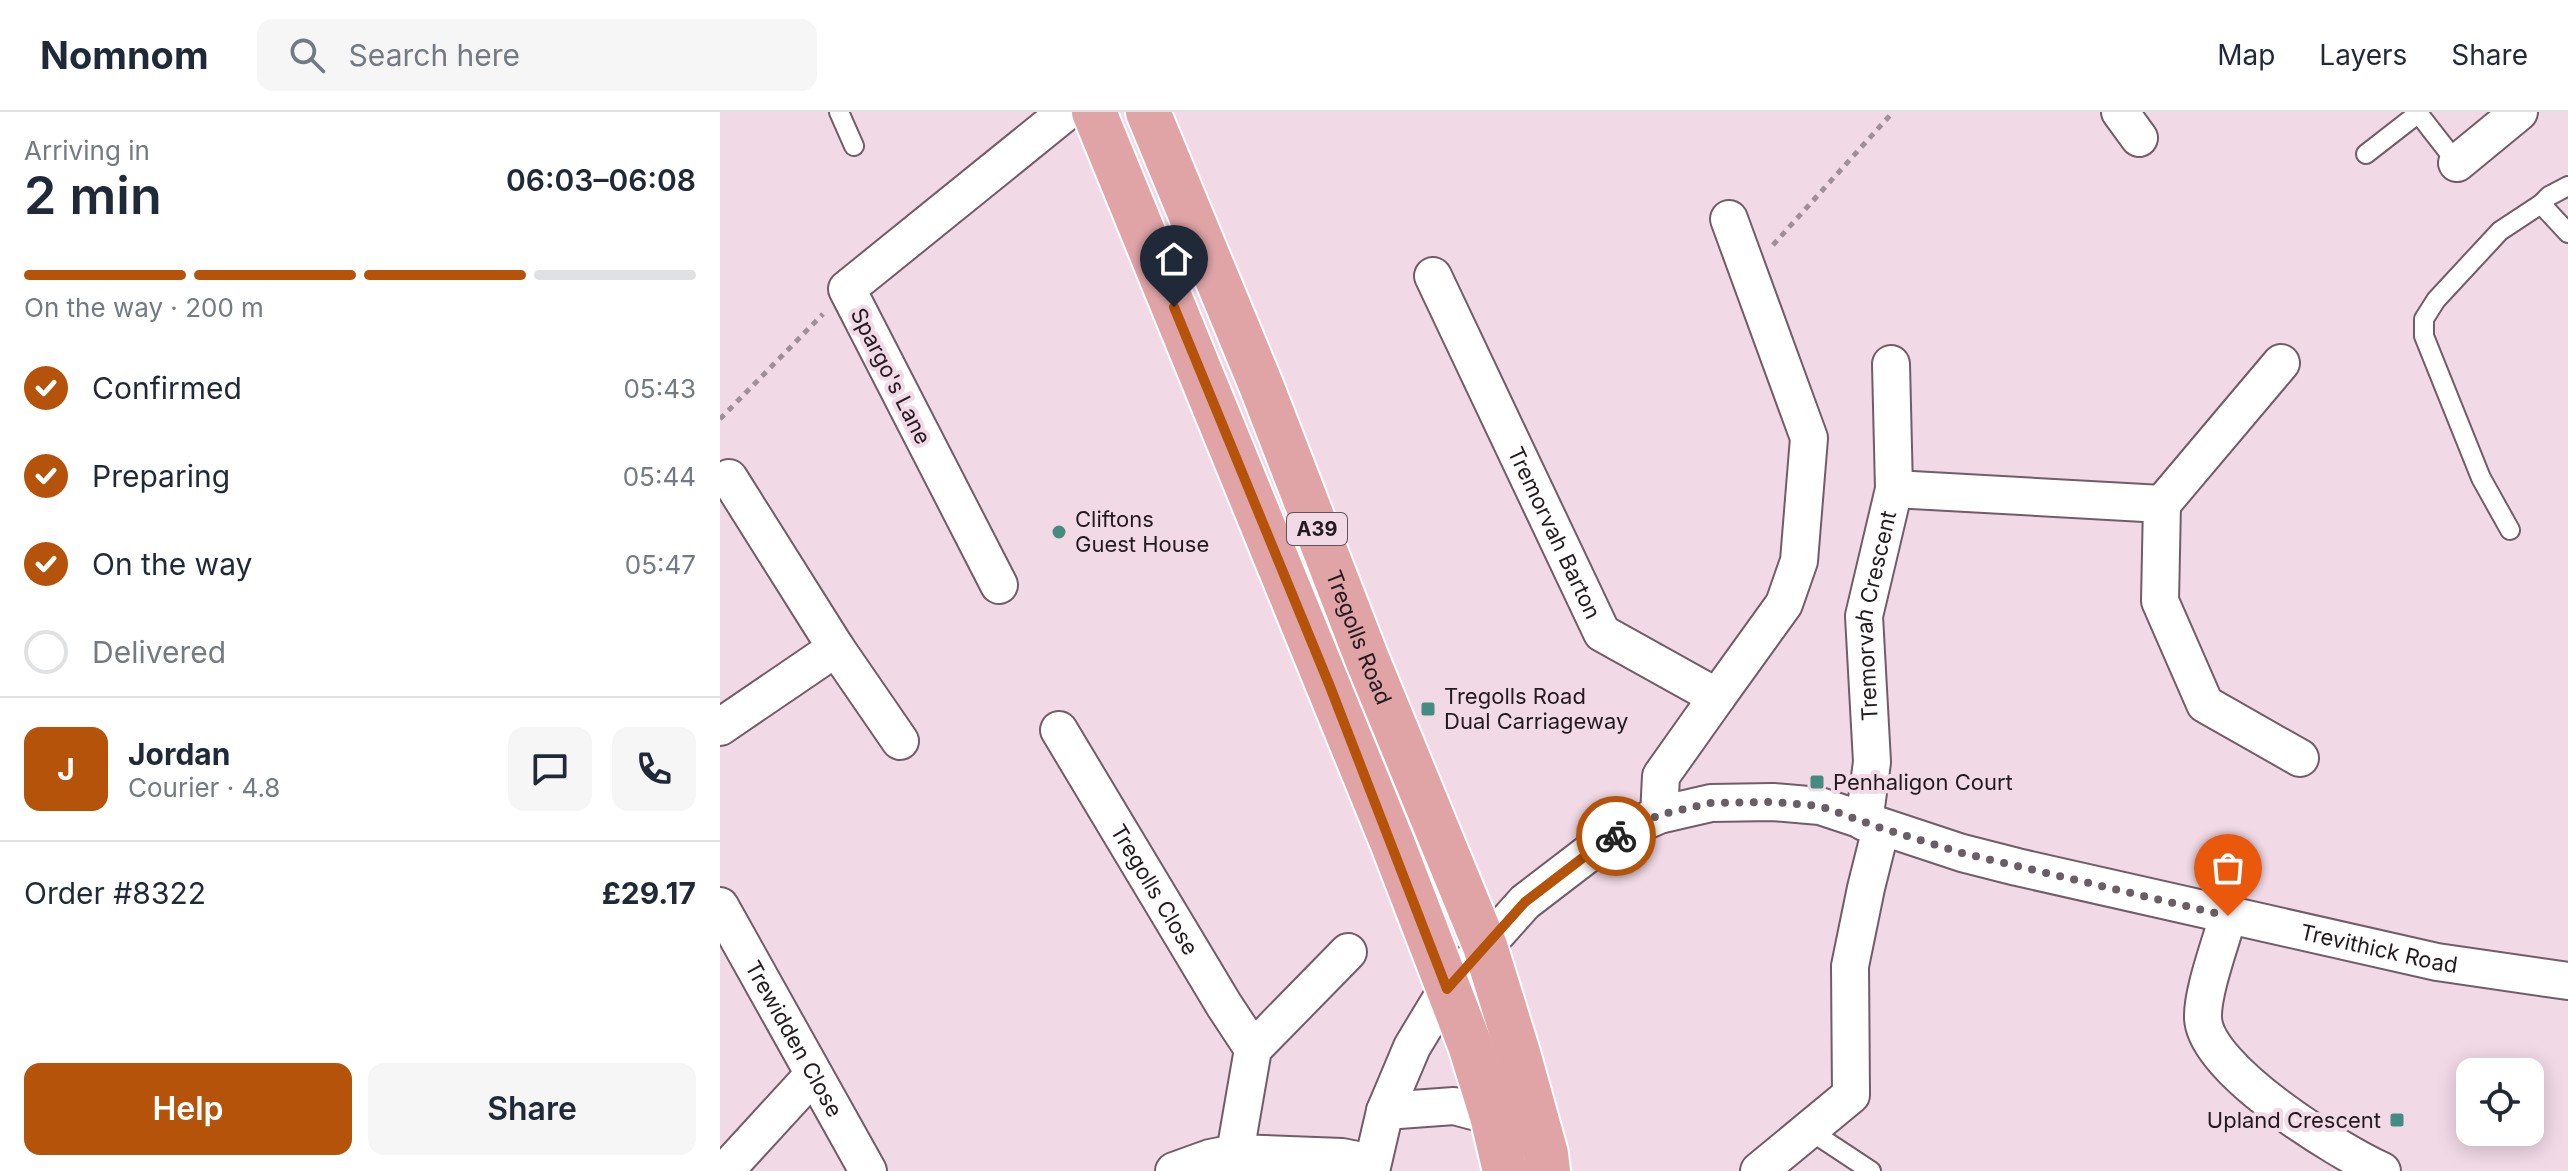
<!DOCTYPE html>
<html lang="en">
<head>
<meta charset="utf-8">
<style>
	body { margin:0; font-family:Inter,sans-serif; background:#f6f6f7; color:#1f2937; height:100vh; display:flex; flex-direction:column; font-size:30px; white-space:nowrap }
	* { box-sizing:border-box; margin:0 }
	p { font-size:26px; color:#747a83 }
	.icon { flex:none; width:44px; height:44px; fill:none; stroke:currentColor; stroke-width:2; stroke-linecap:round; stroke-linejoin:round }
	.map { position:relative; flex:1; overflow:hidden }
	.details { display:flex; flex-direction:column; background:#fff; width:720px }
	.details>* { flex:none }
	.buttons { position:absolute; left:1736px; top:946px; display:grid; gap:16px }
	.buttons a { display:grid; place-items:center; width:88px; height:88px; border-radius:16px; background:#fff; box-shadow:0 4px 20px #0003; font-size:40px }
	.pin { position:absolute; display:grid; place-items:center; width:68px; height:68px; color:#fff; margin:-82px -34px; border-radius:50% 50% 50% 0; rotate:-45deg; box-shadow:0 0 8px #0007 }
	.pin .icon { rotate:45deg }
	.courier { position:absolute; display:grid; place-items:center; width:80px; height:80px; margin:-40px; border:6px solid #b45309; border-radius:50%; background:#fff; color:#222; box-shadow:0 2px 10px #0007 }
	.head em { font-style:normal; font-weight:600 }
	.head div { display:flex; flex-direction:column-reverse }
	.head { display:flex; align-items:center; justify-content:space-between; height:136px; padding:0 24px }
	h1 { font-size:52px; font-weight:600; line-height:60px }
	.bar { display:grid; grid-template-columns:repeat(4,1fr); gap:12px 8px; align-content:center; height:96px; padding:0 24px }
	.bar i { height:10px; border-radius:6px; background:#e0e1e3 }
	.bar .current { background:#b45309 }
	.bar p { grid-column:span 4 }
	.line { display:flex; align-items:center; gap:20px; padding:0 24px; border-top:2px solid #e0e1e3 }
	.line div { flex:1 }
	.round { display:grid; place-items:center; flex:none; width:84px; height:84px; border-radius:16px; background:#f6f6f7 }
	ol { padding:0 24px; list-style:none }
	li { display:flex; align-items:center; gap:24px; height:88px }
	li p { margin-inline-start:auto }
	li .icon { padding:8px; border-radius:50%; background:#b45309; color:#fff; stroke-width:4 }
	li:last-child { color:#747a83 }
	li i { width:44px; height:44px; border:4px solid #e0e1e3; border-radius:50% }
	.cta { display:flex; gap:16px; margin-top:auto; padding:16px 24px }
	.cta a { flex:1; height:92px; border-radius:16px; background:#b45309; color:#fff; font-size:32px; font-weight:600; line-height:92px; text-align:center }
	.cta a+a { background:#f6f6f7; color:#1f2937 }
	header { display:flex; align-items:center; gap:48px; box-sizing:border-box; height:112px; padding:0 40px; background:#fff; border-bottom:2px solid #e0e1e3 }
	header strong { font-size:38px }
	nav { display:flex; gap:44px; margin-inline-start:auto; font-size:28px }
	.search { width:560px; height:72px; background:#f6f6f7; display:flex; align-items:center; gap:20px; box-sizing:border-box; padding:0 28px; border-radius:16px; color:#747a83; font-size:30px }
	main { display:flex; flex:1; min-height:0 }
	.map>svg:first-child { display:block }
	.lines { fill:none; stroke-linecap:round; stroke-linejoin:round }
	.service-casing { stroke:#715c68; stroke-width:22 }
	.minor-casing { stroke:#715c68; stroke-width:40 }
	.trunk-casing { stroke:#fff; stroke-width:48 }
	.path { stroke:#a08e98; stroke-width:5; stroke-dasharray:6 6; stroke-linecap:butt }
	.service { stroke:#fff; stroke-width:18 }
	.minor { stroke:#fff; stroke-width:36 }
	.trunk { stroke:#e0a4a7; stroke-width:44 }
	.done { stroke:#6b5d65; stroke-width:8; stroke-dasharray:0 14.4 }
	.route { stroke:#b45309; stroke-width:10 }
	.poi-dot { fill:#468b7f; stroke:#f1d9e6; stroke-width:3 }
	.labels { text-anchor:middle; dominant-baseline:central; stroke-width:8; stroke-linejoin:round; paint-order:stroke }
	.shield { fill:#f1d9e6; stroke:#61535b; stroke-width:2 }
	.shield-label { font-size:20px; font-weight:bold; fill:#231a1f }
	.street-label { font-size:22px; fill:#231a1f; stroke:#f1d9e6 }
	.poi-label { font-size:22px; fill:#231a1f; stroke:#f1d9e6; text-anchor:start }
</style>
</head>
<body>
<header>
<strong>Nomnom</strong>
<div class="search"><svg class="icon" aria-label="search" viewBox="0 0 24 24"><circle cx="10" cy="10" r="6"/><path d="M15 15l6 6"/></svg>Search here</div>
<nav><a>Map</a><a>Layers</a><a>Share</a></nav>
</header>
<main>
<section class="details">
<div class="head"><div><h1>2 min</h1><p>Arriving in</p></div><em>06:03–06:08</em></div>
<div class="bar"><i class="current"></i><i class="current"></i><i class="current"></i><i></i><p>On the way · 200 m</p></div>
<ol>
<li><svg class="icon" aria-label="check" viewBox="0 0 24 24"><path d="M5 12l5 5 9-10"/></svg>Confirmed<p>05:43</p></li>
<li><svg class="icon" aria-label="check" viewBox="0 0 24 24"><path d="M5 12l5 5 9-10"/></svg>Preparing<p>05:44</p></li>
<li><svg class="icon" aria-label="check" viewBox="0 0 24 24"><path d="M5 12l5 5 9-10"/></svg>On the way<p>05:47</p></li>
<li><i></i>Delivered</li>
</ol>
<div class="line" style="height:144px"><b class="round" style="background:#b45309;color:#fff">J</b><div><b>Jordan</b><p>Courier · 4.8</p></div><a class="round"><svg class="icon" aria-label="chat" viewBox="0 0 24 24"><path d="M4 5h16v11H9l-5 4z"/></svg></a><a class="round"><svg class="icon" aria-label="phone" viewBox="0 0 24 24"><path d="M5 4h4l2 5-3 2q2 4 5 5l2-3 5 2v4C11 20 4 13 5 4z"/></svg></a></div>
<div class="line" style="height:104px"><div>Order #8322</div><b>£29.17</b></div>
<div class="cta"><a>Help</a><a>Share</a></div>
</section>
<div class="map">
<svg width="1848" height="1059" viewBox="0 0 1848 1059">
	<rect width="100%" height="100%" fill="#f1d9e6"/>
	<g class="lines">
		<g class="service-casing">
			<g id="service">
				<polyline points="119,0 134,34"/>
				<polyline points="1698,1 1737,51"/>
				<polyline points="1646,42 1700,0"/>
				<polyline points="1821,92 1848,121"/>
				<polyline points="1790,418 1761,366 1704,224 1704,207 1716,188 1780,119 1821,92 1829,84 1848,74"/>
				<polyline points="1089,1018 1151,1059"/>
			</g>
		</g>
		<g class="minor-casing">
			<g id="minor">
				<polyline points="1400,0 1419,26"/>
				<polyline points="1737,51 1799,0"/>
				<path id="s1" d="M713,164L882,521L997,585L941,664L939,703"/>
				<polyline points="1171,252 1174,377"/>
				<polyline points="1442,392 1440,489 1485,592 1580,646"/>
				<polyline points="1442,392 1561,251"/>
				<polyline points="279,473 127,177 346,0"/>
				<polyline points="116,536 180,629"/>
				<polyline points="997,585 1064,492 1079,449 1089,326 1009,107"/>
				<polyline points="0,615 116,536 9,366"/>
				<path id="s2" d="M339,618L504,893L533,937"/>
				<path id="s3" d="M1144,710L1152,650L1144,504L1174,377L1442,392"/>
				<path id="s4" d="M0,794L148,1059"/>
				<path d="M1508,804C1501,830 1482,880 1483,906C1485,958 1618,1039 1662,1059"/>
				<polyline points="665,999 734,994 772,1004"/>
				<polyline points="515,1041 533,937 628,840"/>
				<polyline points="5,1059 93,963"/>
				<polyline points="454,1059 490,1046 515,1041 622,1045 652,1051"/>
				<path id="s5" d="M651,1059L665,999L692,935L727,877L805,790L869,741L910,716L939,703L991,691L1053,690L1100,694L1242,741L1297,755L1717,850L1848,869"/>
				<polyline points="1039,1059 1131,983 1130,854 1146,776 1161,716"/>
			</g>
		</g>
		<g class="trunk-casing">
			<g id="trunk">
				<polyline points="374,0 672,730 750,933 772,1004 785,1059"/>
				<path id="s6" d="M428,0L541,273L647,547L765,834L798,941L826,1042L828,1059"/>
			</g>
		</g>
		<g class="path">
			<polyline points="1053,133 1173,0"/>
			<polyline points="0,307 103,202"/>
		</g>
		<use href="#service" class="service"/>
		<use href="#minor" class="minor"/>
		<use href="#trunk" class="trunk"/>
	</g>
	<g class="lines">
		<polyline class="done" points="896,724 939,703 991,691 1053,690 1100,694 1161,716 1242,741 1508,804"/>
		<polyline class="route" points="454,195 609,572 727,877 805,790 869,741 896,724"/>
	</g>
	<g class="poi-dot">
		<circle cx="339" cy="420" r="8"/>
		<rect x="700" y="589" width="16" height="16" rx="4"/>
		<rect x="1089" y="662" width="16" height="16" rx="4"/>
		<rect x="1669" y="1000" width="16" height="16" rx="4"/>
	</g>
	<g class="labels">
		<rect class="shield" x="567" y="401" width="60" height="32" rx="6"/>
		<g class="shield-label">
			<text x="597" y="417">A39</text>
		</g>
		<g class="street-label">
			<text transform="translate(171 264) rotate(63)">Spargo's Lane</text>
			<text stroke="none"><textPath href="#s1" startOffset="284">Tremorvah Barton</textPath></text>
			<text stroke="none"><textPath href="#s3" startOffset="208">Tremorvah Crescent</textPath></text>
			<text stroke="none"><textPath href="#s6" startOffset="566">Tregolls Road</textPath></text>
			<text stroke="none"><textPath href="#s2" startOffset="186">Tregolls Close</textPath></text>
			<text stroke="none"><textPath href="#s5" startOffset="1216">Trevithick Road</textPath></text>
			<text stroke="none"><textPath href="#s4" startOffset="152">Trewidden Close</textPath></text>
		</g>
		<g class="poi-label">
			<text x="355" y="407">Cliftons<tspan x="355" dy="25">Guest House</tspan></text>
			<text x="724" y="584">Tregolls Road<tspan x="724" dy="25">Dual Carriageway</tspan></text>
			<text x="1113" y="670">Penhaligon Court</text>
			<text x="1661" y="1008" text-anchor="end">Upland Crescent</text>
		</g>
	</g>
</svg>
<div class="buttons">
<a><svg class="icon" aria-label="locate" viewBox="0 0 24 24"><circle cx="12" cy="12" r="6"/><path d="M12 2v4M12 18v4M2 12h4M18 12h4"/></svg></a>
</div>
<div class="pin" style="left:1508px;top:804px;background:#ea580c"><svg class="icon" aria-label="bag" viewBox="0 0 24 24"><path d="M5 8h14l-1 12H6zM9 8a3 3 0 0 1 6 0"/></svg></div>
<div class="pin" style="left:454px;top:195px;background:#1f2937"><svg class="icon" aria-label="home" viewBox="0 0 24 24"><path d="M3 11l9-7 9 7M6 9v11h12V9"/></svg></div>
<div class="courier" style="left:896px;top:724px"><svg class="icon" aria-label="bike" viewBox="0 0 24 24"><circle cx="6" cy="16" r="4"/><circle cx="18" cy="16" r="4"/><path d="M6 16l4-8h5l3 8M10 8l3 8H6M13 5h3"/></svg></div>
</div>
</main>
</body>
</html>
